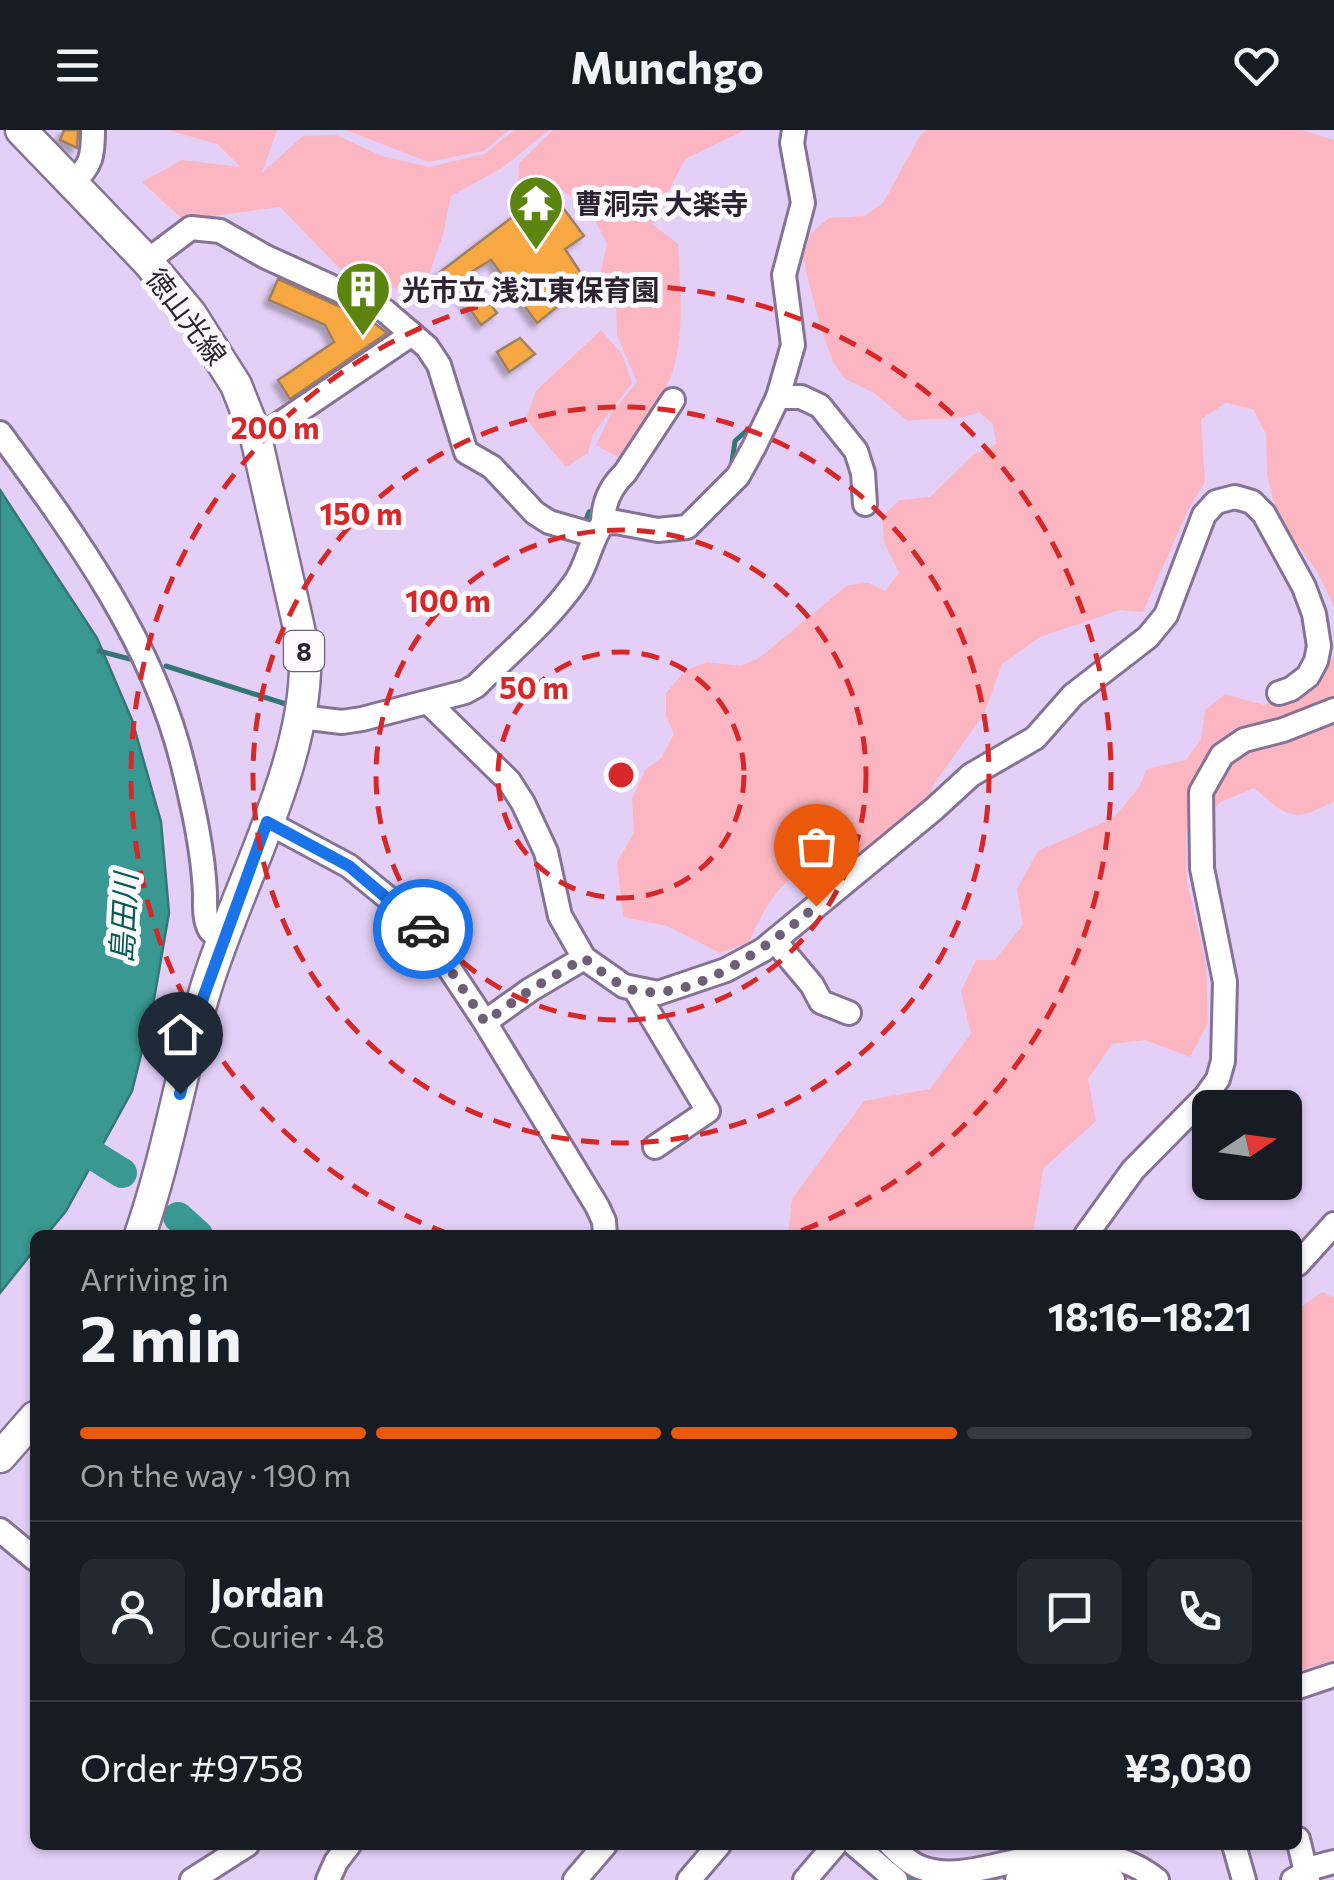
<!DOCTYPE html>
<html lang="en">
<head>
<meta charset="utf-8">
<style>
	body { margin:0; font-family:Commissioner,"Noto Sans JP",sans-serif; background:#242831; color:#f1f3f6; height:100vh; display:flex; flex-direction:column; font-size:38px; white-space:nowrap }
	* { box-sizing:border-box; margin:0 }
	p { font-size:32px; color:#9ea1a6 }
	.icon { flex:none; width:55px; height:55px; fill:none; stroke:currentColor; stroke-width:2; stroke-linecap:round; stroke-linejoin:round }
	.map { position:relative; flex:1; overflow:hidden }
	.details { position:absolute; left:30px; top:1100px; width:1272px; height:620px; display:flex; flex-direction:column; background:#171b24; border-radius:15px; box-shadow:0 2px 8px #0004 }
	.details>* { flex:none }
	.needle { width:65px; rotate:77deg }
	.buttons { position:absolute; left:1192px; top:960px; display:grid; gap:20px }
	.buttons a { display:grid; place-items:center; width:110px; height:110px; border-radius:15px; background:#171b24; box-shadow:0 2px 8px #0004; font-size:50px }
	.pin { position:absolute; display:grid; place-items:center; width:85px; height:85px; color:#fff; margin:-102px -42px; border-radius:50% 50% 50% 0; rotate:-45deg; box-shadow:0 0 10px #0007 }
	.pin .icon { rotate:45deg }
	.courier { position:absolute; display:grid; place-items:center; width:100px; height:100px; margin:-50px; border:8px solid #1a73e8; border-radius:50%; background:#fff; color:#222; box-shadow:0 2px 12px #0007 }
	.head em { font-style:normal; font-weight:700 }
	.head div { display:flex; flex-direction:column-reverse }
	.head { display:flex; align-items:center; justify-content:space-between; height:170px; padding:0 50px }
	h1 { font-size:65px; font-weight:700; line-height:75px }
	.bar { display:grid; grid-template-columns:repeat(4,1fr); gap:15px 10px; align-content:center; height:120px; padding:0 50px }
	.bar i { height:12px; border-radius:8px; background:#363941 }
	.bar .active { background:#ea580c }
	.bar p { grid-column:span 4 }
	.line { display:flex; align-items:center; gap:25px; padding:0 50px; border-top:2px solid #363941 }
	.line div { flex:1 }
	.round { display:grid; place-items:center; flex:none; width:105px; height:105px; border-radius:15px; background:#242831 }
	header { display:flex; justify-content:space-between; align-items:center; height:130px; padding:0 50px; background:#171b24; font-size:45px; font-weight:700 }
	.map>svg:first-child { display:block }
	.green { fill:#fcb6c1 }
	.water { fill:#399892; stroke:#357576; stroke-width:2.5 }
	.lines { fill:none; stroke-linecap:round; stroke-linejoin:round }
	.stream { stroke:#357576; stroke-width:5 }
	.river { stroke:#399892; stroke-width:30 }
	.building { fill:#f8a842; stroke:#9c8061; stroke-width:2.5; filter:url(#shadow) }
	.minor-casing { stroke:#857395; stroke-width:28 }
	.major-casing { stroke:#857395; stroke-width:35 }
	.minor { stroke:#fff; stroke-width:22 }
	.major { stroke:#fff; stroke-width:30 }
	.done { stroke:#6c6078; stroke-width:10; stroke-dasharray:0 18 }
	.route { stroke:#1a73e8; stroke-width:12 }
	.ring { fill:none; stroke:#d62828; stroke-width:5; stroke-dasharray:18 12 }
	.labels { text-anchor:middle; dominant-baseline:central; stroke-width:10; stroke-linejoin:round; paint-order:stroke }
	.shield { fill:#fcfafe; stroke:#6a6470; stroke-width:2.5 }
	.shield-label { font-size:25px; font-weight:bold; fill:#2c2433 }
	.poi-label { font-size:28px; font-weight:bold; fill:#2c2433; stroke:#fcfafe; text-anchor:start }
	.street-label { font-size:28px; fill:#2c2433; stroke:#fcfafe }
	.water-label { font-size:30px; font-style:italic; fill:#075a55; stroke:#fcfafe }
	.centre { fill:#d62828; stroke:#fcfafe; stroke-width:5 }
	.ring-label { font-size:30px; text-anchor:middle; font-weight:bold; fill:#d62828; stroke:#fcfafe; stroke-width:10; stroke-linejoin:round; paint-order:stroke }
</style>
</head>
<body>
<header><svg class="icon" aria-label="menu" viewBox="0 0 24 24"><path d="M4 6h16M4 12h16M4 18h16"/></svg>Munchgo<svg class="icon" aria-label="heart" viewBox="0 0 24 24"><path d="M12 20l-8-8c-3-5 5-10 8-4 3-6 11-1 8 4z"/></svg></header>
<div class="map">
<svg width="1334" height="1750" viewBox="0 0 1334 1750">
	<defs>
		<filter id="shadow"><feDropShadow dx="-5" dy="5" stdDeviation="2.5" flood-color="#0004"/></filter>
	</defs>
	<rect width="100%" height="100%" fill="#e4d0f7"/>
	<g class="green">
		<polygon points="168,0 277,0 262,43 303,6 336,5 382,26 429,37 485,24 514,0 549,0 502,38 451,66 443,105 423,162 354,153 280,77 183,90 142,52 182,30 241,37 217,14"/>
		<polygon points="346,0 509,0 484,21 428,32"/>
		<path d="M553,0H745L685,29L652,94L678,114C680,155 685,200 673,240C664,272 638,301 620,328L596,315L612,282L637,252L617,205L616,167L599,150L607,114L590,80L558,57L518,53L519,33Z"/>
		<path d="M927,0H1302L1334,10V477L1318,443L1277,385L1267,344L1266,304L1253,279L1226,273L1201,289L1205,352L1187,382L1143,482L1120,480L1040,507L1002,534L984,584L934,654L925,679L837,744C830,743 819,739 812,740C779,745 761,786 749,812L720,823L667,796L623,787L617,732L634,703L632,669L645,640L661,628L674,604L666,586V563L685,541L707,532L741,536L759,528L848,455L868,453L885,461L899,443L884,412L882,386L900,370L930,367L973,325L996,314L993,294L979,282C955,292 934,287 908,291L874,263L845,249L833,232L821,199L803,129L810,104L829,88L864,86L883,73L921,4Z"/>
		<polygon points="601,200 622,224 632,253 593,304 588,323 566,337 526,289 536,261"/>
		<path d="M1334,526V671C1292,694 1288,687 1254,658L1221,672L1186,702L1187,752L1206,833L1208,893L1190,927L1145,910L1112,914L1088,949L1096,991L1043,1039L1033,1105H788L792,1069L864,971L930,959L971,904L961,861L976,830H995L1023,795L1017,759L1038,721L1113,688L1138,659L1147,639L1186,630L1201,609L1205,580L1225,564L1264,575L1300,563Z"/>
		<polygon points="1322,1162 1334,1167 1334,1530 1298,1541 1298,1179"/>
	</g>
	<polygon class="water" points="0,360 97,508 132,590 161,692 169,783 152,881 132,961 66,1081 46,1105 35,1105 35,1119 0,1163"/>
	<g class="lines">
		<g class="stream">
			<polyline points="731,339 735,311 754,294"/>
			<polyline points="583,397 589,382 596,380"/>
			<polyline points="99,521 130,529"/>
			<polyline points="166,536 289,575"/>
		</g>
		<g class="river">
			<polyline points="61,1005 122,1043"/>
			<polyline points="178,1087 198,1105"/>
			<polyline points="873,1715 900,1743 915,1750"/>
		</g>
	</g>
	<g class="building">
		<polygon points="64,0 78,0 77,18 60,10"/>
		<polygon points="555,67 584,106 565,119 584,148 562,162 567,169 537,193 491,130 468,144 497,183 481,195 453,154 449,157 440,142 523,79 531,86"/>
		<polygon points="278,149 345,179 360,200 374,193 387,203 290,269 278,250 334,212 325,195 269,170"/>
		<polygon points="520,208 535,224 509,242 497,222"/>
	</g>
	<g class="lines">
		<g class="minor-casing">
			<g id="minor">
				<path d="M72,52C92,37 93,24 93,0"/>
				<polyline points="147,131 191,98 220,101 266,127 385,181 427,217 439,235 466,322 492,337 535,383 549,392 594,405"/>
				<polyline points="778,267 801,267 820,276 856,321 863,343 865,374"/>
				<path d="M0,303C74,404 153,511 183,635C193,676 203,720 205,763C205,774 204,791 210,800C213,804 218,806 222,809"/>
				<polyline points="255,303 272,299 412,204"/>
				<path d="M603,393C603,373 611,356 625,343L673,270"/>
				<polyline points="429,573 509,651 523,673 546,722 560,786 584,828 624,856 658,863 726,840 763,820 934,679 971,645 1035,608 1073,565 1148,507 1166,485 1204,385 1216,372 1235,367 1252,372 1264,384 1304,457 1314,484 1319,516 1316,531 1308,546 1291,559 1279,563"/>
				<path d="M301,587L342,592L362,589L465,562L476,556C510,522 548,491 576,451C588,433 590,411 603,393L616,392L658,400L687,397L738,346L754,317L778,267L793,215L784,145L803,73L792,13L794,0"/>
				<polyline points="267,692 349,736 420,794 485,892 597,1076 604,1091 605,1105"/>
				<polyline points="775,811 812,855 821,872 849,883"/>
				<polyline points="636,861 708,981 655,1017"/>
				<polyline points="485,892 530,860 584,828"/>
				<polyline points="1086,1105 1133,1040 1206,966 1218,949 1223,931 1225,852 1202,738 1201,662 1222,625 1244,610 1283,600 1334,580"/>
				<polyline points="1298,1134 1334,1094"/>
				<polyline points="0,1400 35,1429"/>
				<polyline points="1298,1557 1334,1545"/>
				<polyline points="1298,1709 1308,1750"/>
				<polyline points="855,1715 896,1750"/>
				<path d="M891,1715C900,1724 910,1734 922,1738C950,1748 980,1739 1007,1733C1057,1721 1115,1715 1157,1750"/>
				<polyline points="1234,1715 1244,1750"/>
				<polyline points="192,1750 247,1715"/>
				<polyline points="328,1750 336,1732 349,1715"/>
				<polyline points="575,1750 605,1715"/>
				<polyline points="689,1750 719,1715"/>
				<polyline points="805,1750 835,1715"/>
				<polyline points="1017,1750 1077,1742 1113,1750"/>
				<polyline points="1293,1750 1315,1737 1334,1732"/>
			</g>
		</g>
		<g class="major-casing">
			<g id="major">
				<path d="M21,0L147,131L191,184L236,255L255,303L305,525C309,634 233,762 203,868C180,947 167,1027 140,1105"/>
				<polyline points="0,1327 35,1287"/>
			</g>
		</g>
		<use href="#minor" class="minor"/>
		<use href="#major" class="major"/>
	</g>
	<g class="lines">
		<path class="done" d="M423,799L485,892L530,860L584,828C600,840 618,857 637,861C696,872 774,812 816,776"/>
		<polyline class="route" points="180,964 203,868 267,692 349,736 423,799"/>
	</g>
	<g class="ring">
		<circle cx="621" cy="645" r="123"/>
		<circle cx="621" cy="645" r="245"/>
		<circle cx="621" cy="645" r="368"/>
		<path d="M449 1104A490 490 0 1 1 793 1104"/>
	</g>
	<defs>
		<g id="temple-pin" transform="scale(2.875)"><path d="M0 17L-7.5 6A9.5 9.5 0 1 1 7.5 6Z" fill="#5b850e" stroke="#fcfafe"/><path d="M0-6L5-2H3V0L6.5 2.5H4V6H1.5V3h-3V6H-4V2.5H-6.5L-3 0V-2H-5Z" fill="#fff"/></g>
		<g id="building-pin" transform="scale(2.875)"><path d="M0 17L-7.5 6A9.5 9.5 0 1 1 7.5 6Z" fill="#5b850e" stroke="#fcfafe"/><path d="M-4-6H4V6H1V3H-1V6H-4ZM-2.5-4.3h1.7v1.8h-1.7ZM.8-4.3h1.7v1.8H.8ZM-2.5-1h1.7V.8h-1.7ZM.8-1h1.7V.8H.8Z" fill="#fff"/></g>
	</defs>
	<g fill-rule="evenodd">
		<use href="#temple-pin" x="536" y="73"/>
		<use href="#building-pin" x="363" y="159"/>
	</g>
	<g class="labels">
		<rect class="shield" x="284" y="501" width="40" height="40" rx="8"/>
		<g class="shield-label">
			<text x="304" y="521">8</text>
		</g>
		<g class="poi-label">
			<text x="575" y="73">曹洞宗 大楽寺</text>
			<text x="402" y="159">光市立 浅江東保育園</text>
		</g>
		<g class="street-label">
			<text transform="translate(187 186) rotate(53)">徳山光線</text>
		</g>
		<g class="water-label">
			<text transform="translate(122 788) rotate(-87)">島田川</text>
		</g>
	</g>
	<circle cx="621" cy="645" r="15" class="centre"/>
	<g class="ring-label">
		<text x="275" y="309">200 m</text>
		<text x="361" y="395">150 m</text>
		<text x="448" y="482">100 m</text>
		<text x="534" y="569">50 m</text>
	</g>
</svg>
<div class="buttons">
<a><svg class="needle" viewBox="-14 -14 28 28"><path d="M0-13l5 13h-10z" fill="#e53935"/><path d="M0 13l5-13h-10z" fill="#9ea1a6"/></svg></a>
</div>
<div class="pin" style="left:816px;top:776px;background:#ea580c"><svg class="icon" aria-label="bag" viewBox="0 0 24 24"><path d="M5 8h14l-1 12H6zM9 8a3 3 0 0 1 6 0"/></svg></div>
<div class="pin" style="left:180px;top:964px;background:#1f2937"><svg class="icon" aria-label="home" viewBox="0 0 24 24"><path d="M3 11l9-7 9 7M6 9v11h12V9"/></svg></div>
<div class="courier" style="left:423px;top:799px"><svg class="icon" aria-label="car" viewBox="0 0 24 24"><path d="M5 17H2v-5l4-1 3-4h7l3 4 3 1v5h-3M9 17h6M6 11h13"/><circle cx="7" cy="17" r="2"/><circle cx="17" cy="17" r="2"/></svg></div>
<section class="details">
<div class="head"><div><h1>2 min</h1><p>Arriving in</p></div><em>18:16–18:21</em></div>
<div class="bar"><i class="active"></i><i class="active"></i><i class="active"></i><i></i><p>On the way · 190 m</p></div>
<div class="line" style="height:180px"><a class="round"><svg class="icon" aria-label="person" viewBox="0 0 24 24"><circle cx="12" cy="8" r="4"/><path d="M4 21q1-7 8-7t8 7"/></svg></a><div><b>Jordan</b><p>Courier · 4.8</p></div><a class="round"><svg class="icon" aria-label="chat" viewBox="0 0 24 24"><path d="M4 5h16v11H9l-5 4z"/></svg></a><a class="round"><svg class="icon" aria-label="phone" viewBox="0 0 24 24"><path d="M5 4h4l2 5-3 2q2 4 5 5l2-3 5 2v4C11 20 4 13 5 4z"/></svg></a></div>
<div class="line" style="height:130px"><div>Order #9758</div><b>¥3,030</b></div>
</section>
</div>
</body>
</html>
